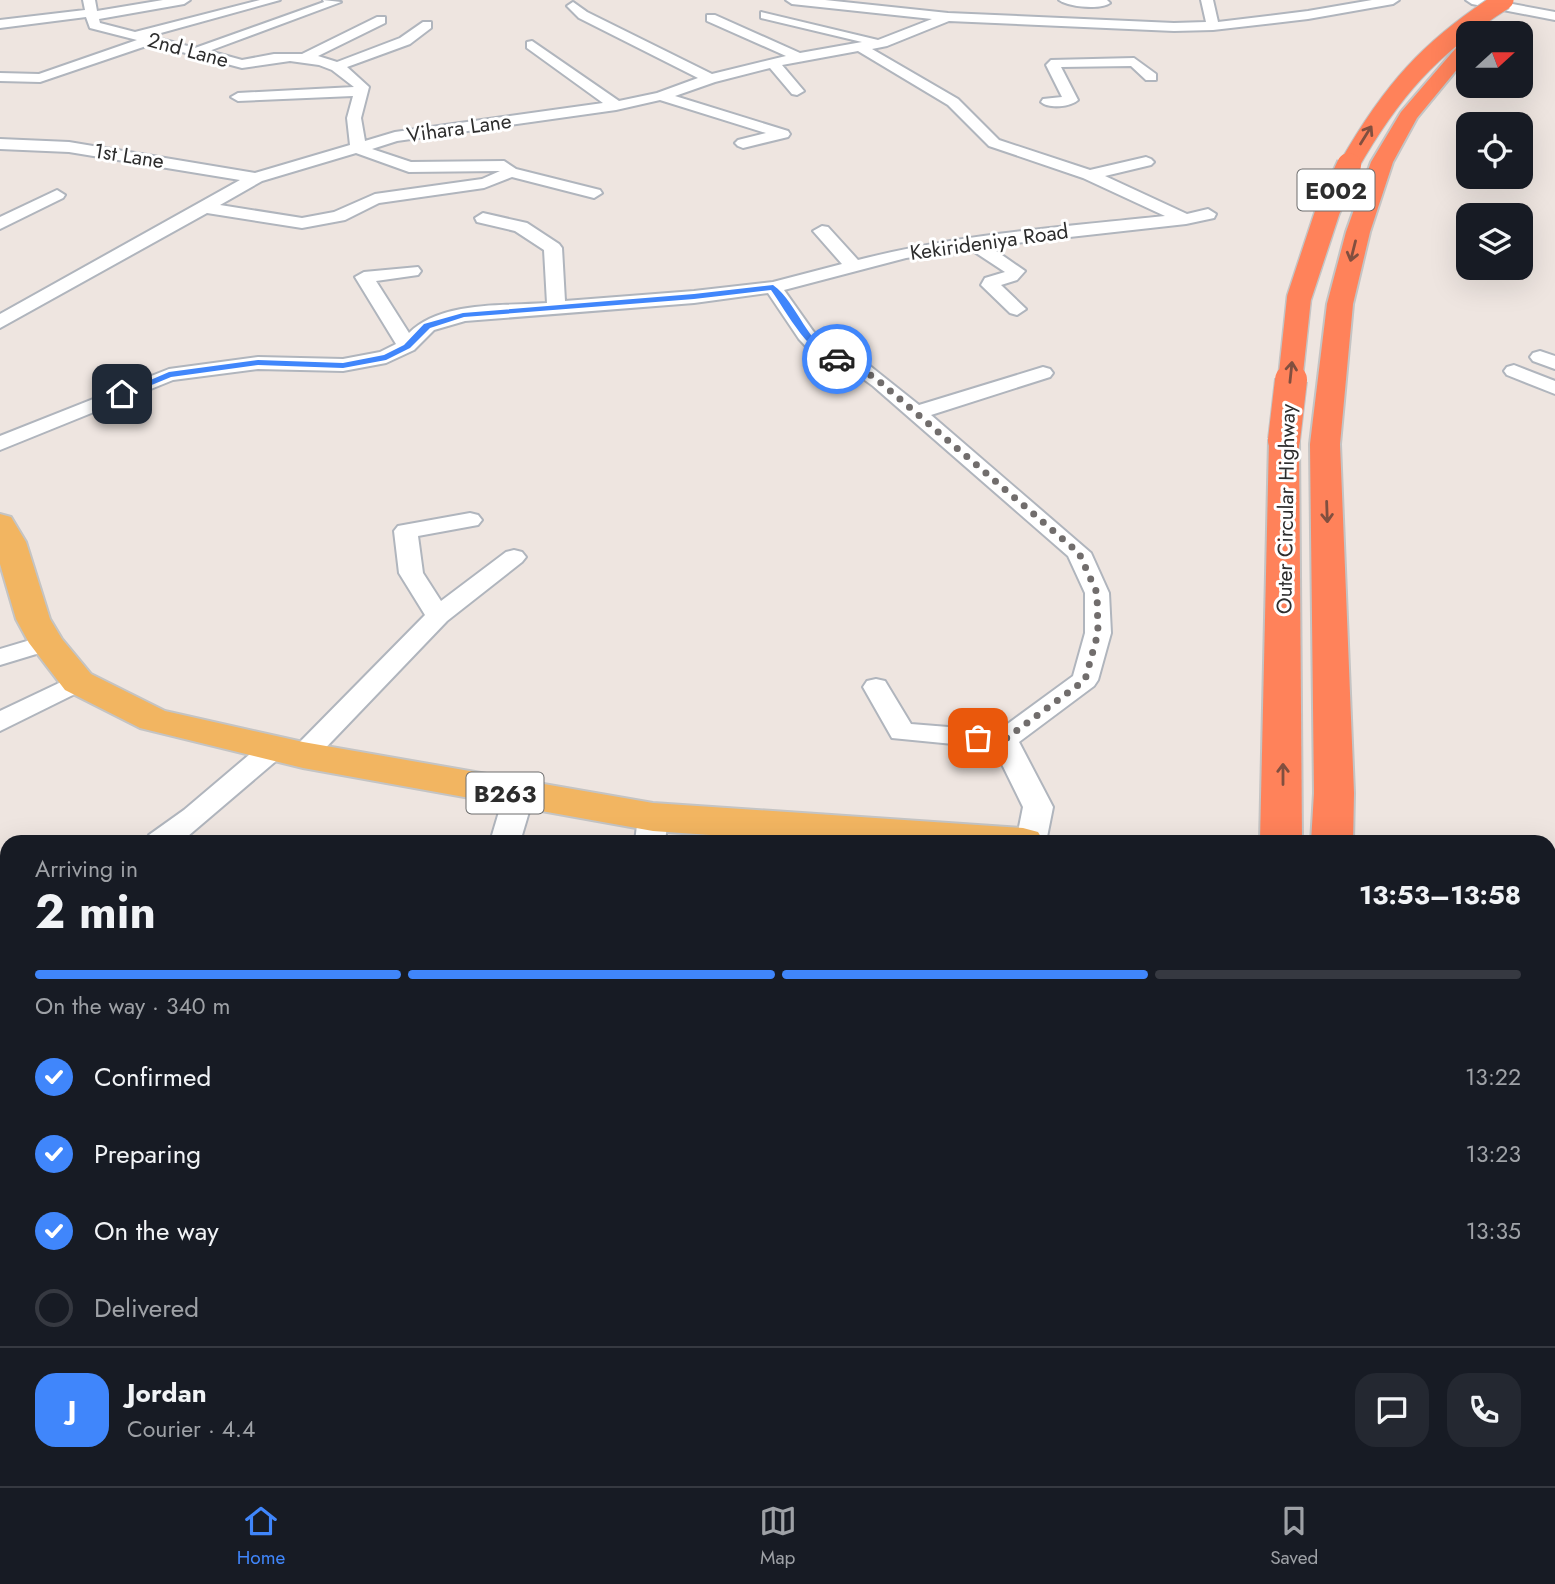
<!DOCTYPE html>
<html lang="en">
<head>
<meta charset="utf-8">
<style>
	body { margin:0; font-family:Jost,sans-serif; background:#242831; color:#f1f3f6; height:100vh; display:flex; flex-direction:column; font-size:26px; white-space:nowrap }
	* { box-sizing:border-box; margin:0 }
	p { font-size:23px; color:#9ea1a6 }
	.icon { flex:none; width:38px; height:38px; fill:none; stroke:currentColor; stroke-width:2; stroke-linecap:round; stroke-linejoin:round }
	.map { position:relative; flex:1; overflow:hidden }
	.side { position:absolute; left:0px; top:835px; width:1556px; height:653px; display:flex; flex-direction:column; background:#171b24; border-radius:21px 21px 0 0; box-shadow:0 7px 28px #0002 }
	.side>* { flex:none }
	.needle { width:46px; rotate:69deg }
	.controls { position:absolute; left:1456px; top:21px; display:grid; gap:14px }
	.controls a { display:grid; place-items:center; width:77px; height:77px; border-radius:14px; background:#171b24; box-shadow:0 7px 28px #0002; font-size:35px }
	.pin { position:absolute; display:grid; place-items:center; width:60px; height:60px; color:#fff; margin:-30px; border-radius:14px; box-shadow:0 4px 10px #0006 }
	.courier { position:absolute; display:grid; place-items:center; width:70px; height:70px; margin:-35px; border:5px solid #4086fb; border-radius:50%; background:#fff; color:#222; box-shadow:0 2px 9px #0007 }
	.summary em { font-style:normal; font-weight:700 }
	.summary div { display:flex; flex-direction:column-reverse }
	.summary { display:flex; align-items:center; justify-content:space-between; height:119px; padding:0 35px }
	h1 { font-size:46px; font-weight:700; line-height:52px }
	.bar { display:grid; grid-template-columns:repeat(4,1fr); gap:10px 7px; align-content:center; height:84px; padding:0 35px }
	.bar i { height:9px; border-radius:5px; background:#363941 }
	.bar .on { background:#4086fb }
	.bar p { grid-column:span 4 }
	.line { display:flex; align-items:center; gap:18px; padding:0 35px; border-top:2px solid #363941 }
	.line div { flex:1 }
	.round { display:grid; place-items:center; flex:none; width:74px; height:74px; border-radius:21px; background:#242831 }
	ol { padding:0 35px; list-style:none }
	li { display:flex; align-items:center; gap:21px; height:77px }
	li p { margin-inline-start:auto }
	li .icon { padding:7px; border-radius:50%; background:#4086fb; color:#fff; stroke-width:4 }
	li:last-child { color:#9ea1a6 }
	li i { width:38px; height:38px; border:4px solid #363941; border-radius:50% }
	.dock { display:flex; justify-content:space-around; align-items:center; height:98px; border-top:2px solid #363941; background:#171b24; font-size:19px; color:#9ea1a6 }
	.dock a { display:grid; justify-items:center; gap:4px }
	.dock .on { color:#4086fb }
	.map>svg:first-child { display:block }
	.green { fill:#c3e59c }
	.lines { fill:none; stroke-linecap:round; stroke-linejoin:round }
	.street-casing { stroke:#b0b5bd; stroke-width:4 }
	.primary-casing { stroke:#c4c4c4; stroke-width:4 }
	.highway-casing { stroke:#c4c4c4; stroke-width:4 }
	.street { fill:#fff; fill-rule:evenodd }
	.primary { fill:#f2b561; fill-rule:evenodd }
	.highway { fill:#ff825a; fill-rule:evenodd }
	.highway-bridge-far2-casing { stroke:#c4c4c4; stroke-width:21; stroke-linecap:butt }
	.highway-bridge-far1-casing { stroke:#c4c4c4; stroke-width:27; stroke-linecap:butt }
	.highway-bridge-casing { stroke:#c4c4c4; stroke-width:34; stroke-linecap:butt }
	.highway-bridge-far2 { stroke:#ff825a; stroke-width:19 }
	.highway-bridge-far1 { stroke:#ff825a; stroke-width:24 }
	.highway-bridge { stroke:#ff825a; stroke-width:32 }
	.oneway { stroke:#814f3f }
	.route { fill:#4086fb }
	.done { stroke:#716d6c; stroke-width:7; stroke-dasharray:0 12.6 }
	.labels { text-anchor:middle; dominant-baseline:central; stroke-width:6; stroke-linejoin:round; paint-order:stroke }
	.far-street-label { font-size:21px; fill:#2d2d2d; stroke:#fff }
	.shield { fill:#fff; stroke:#6c6c6c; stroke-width:2 }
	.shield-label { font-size:24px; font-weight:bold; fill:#2d2d2d }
</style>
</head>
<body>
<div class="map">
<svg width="1555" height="1486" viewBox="0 0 1555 1486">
	<rect width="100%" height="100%" fill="#eee5e0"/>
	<polygon class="green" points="1181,1480 1181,1486 999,1486 997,1481"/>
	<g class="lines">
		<g class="street-casing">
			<g id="street">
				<path d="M83,0H95L97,11L163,0H190L184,4L99,19L100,23L135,32L260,0H280L150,36L195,48L324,2L323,0L341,2L209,51L242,60L274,54H302L377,17H385V23L318,56L337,62L400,38L423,22H431V28L410,44L347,67L369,87L361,118L365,141L395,132L603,103L527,48V42L532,41L619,101L657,93L698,78L579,18L567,6L573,2L587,12L712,74L786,56L707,21V15H715L800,53L862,42L761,18V12L878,40L932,19L792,4L786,0H825L948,13L1174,23L1206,22L1201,0H1213L1218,22L1308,11L1372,0H1399L1393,4L1308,19L1213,30L1174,31L949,21L887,46L872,49L958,99L999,140L1090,170L1146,157L1151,159L1154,162L1151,165L1105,176L1187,214L1208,209L1216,214L1214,218L1186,224L989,246L1025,271L1017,280L1001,285L1026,309L1017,315L1010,313L981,285L985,278L1005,272L970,249L906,258L784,290L813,331L832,351L865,362L919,405L1043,367L1050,369L1053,373L1050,377L931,415L1091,553L1109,593L1111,633L1098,680L1094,686L1019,742L1053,807L1046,842H1016L1023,807L994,748L892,738L863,687L867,681L876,679L885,681L911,724L998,731L1073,676L1085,633V593L1068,556L873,386L851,370L818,359L799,339L768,293L694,303L465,321L434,330L414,350L386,363L343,371L258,369L173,380L0,450V436L169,369L258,357L343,359L380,352L396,344L355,277L364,272L418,267L421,271L418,275L376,281L409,333C441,301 503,306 547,303L544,250L515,231L477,222L475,218L483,213L527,223L559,244L562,248L565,301L694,291L773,282L842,264L813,231L822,226L828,227L858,260C958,234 1062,227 1165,216L1083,178L989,146L948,105L858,51L782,65L804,91L797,95L792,94L770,68L715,82L675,96L788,131L790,134L788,137L743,148L738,146L735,143L738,140L766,133L660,100L616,110L397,141L372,149L411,162L504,161L516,169L600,190L602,193L594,198L512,177L484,188L379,203L345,220L302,228L207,213L0,328V314L240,180L69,152L0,149V139L69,142L255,173L350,145L347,118L353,96L238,101L231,97L238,93L354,87L332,70L319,65L290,61L242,68L152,44L40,82L0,81V73L39,74L137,40L90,28L86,17L0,28V20L85,10ZM356,153L409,172L500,171L482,179L375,194L334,212L302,218L220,205L262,181Z"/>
				<path d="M1059,0H1107L1110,3C1101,10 1068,7 1059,0Z"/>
				<polygon points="1466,0 1491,0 1555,12 1555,20 1472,4"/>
				<path d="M1134,58L1156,74V80H1146L1131,66L1061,67L1078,100C1070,107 1049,109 1041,102L1043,99L1062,97L1046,65L1051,60Z"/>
				<polygon points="57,190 65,195 63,198 0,229 0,217"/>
				<polygon points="1540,351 1555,356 1555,369 1533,361 1530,357 1533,353"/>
				<polygon points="1514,365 1555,381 1555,394 1507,375 1504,371 1507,367"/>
				<polygon points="470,513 478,515 482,520 478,525 418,536 423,573 441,601 506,552 514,550 522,552 526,557 522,562 447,621 313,761 303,764 293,761 289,755 293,749 425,615 399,573 394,531 398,526"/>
				<polygon points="47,635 56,638 60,643 56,648 0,665 0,649"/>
				<polygon points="78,674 87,676 91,682 87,688 0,731 0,711"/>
				<polygon points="273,740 283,743 287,749 283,755 181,842 145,842 149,835 184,810 263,743"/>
				<polygon points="519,785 529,788 534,795 520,842 490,842 504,795 509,788"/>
				<polygon points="653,807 663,810 668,817 665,842 635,842 638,817 643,810"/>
				<polygon points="1550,903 1555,905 1555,937 1549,935"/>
				<polygon points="7,935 7,961 0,963 0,937"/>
				<polygon points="7,1156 7,1193 0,1195 0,1159"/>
				<polygon points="7,1226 7,1265 0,1267 0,1228"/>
				<polygon points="40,1480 85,1480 82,1486 38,1486"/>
				<polygon points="280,1480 324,1480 322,1486 278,1486"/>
				<polygon points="555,1480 599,1480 598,1486 554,1486"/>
				<polygon points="1460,1480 1504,1480 1505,1486 1461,1486"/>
			</g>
		</g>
		<g class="primary-casing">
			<g id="primary">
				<polygon points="0,514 11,517 26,542 50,619 62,639 91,674 165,711 303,742 653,803 1023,828 1038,832 1044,842 812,842 653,831 303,768 140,728 65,690 29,643 16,619 0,564"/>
				<polygon points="1549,878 1555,879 1555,909 1549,908"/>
			</g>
		</g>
		<g class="highway-casing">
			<g id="highway">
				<polygon points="1468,40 1468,56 1417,118 1393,162 1370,232 1353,304 1340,444 1354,793 1353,842 1311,842 1314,793 1310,444 1327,304 1346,232 1371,162 1401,112 1462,41"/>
				<polygon points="1284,431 1294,434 1299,440 1302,842 1260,842 1269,440 1274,434"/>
				<polygon points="1123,1480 1183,1480 1182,1486 1122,1486"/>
				<polygon points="1189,1480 1249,1480 1248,1486 1188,1486"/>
				<polygon points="1265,1480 1325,1480 1324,1486 1264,1486"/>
				<polygon points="1372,1480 1432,1480 1431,1486 1371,1486"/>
			</g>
		</g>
		<use href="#street" class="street"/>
		<use href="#primary" class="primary"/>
		<use href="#highway" class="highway"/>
		<g class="highway-bridge-far2-casing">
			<path id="highway-bridge-far2" d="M1348,167C1391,91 1430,47 1504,0"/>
		</g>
		<g class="highway-bridge-far1-casing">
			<polyline id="highway-bridge-far1" points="1290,382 1299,298 1328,210 1349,165"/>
		</g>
		<g class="highway-bridge-casing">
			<polyline id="highway-bridge" points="1284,440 1291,380"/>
		</g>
		<use href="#highway-bridge-far2" class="highway-bridge-far2"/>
		<use href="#highway-bridge-far1" class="highway-bridge-far1"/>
		<use href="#highway-bridge" class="highway-bridge"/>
	</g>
	<defs><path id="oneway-shaft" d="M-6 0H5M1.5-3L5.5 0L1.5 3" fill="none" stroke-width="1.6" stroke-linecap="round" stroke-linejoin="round" transform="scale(1.75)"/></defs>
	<g class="oneway">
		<use href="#oneway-shaft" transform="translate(1366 135) rotate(-58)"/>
		<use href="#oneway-shaft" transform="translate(1353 251) rotate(104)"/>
		<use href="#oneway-shaft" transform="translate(1291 372) rotate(-84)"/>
		<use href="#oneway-shaft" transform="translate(1327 512) rotate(88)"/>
		<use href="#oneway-shaft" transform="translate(1283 774) rotate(-90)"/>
	</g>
	<path class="route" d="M773,285C799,304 806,346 840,357V361C812,361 786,311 771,290L694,299L464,317L430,328L410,348L386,360L343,368L258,365L171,377L125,396L118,394L169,372L258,360L343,363L384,355L404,345L424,324L463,313L694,294Z"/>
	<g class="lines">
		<polyline class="done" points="837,359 858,366 880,382 1079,553 1097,593 1098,633 1085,680 1004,740 978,738"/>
	</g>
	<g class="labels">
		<g class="far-street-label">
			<text transform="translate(188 50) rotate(15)">2nd Lane</text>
			<text transform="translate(459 128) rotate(-8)">Vihara Lane</text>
			<text transform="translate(129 156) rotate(9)">1st Lane</text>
			<text transform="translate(989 242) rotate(-8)">Kekirideniya Road</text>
			<text transform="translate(1286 509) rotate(-89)">Outer Circular Highway</text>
		</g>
		<g class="shield">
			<rect x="1297.5" y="169.5" width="77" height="41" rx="5"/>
			<rect x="466.5" y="772.5" width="77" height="41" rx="5"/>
		</g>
		<g class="shield-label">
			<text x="1336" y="190">E002</text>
			<text x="505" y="793">B263</text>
		</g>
	</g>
</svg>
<div class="controls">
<a><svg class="needle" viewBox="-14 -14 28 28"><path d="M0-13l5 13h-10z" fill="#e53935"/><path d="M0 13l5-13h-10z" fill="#9ea1a6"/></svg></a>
<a><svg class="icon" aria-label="locate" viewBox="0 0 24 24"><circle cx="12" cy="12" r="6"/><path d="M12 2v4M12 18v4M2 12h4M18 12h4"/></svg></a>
<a><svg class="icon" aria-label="layers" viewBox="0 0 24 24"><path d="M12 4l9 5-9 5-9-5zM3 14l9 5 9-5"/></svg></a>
</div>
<div class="pin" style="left:978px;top:738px;background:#ea580c"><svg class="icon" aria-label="bag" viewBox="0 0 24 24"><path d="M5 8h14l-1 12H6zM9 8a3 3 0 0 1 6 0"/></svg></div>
<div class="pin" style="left:122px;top:394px;background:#1f2937"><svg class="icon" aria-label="home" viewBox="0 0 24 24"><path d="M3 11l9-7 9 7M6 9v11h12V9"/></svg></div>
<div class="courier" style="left:837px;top:359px"><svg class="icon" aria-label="car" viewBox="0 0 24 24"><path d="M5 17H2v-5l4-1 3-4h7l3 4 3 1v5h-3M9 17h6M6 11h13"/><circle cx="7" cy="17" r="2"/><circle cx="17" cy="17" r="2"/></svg></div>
<section class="side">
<div class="summary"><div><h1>2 min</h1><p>Arriving in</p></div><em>13:53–13:58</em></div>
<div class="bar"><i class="on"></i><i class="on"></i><i class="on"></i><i></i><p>On the way · 340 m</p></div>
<ol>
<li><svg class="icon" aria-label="check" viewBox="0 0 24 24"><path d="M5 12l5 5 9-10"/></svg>Confirmed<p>13:22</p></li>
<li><svg class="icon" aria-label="check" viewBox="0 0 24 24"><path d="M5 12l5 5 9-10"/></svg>Preparing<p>13:23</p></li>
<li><svg class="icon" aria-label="check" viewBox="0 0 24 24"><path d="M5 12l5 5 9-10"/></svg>On the way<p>13:35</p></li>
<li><i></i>Delivered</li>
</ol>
<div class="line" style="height:126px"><b class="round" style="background:#4086fb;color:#fff">J</b><div><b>Jordan</b><p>Courier · 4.4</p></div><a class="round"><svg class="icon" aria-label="chat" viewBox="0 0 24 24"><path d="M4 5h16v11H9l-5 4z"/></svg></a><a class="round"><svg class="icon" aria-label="phone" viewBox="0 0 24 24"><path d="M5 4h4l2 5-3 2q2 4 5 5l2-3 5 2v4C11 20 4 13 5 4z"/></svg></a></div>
</section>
</div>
<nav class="dock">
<a class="on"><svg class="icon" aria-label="home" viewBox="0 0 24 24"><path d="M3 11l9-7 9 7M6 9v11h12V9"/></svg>Home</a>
<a><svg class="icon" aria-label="map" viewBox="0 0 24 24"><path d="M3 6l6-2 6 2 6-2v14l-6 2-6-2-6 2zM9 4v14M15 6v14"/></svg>Map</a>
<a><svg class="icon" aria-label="saved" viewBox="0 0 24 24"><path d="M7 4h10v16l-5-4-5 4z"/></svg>Saved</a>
</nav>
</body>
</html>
